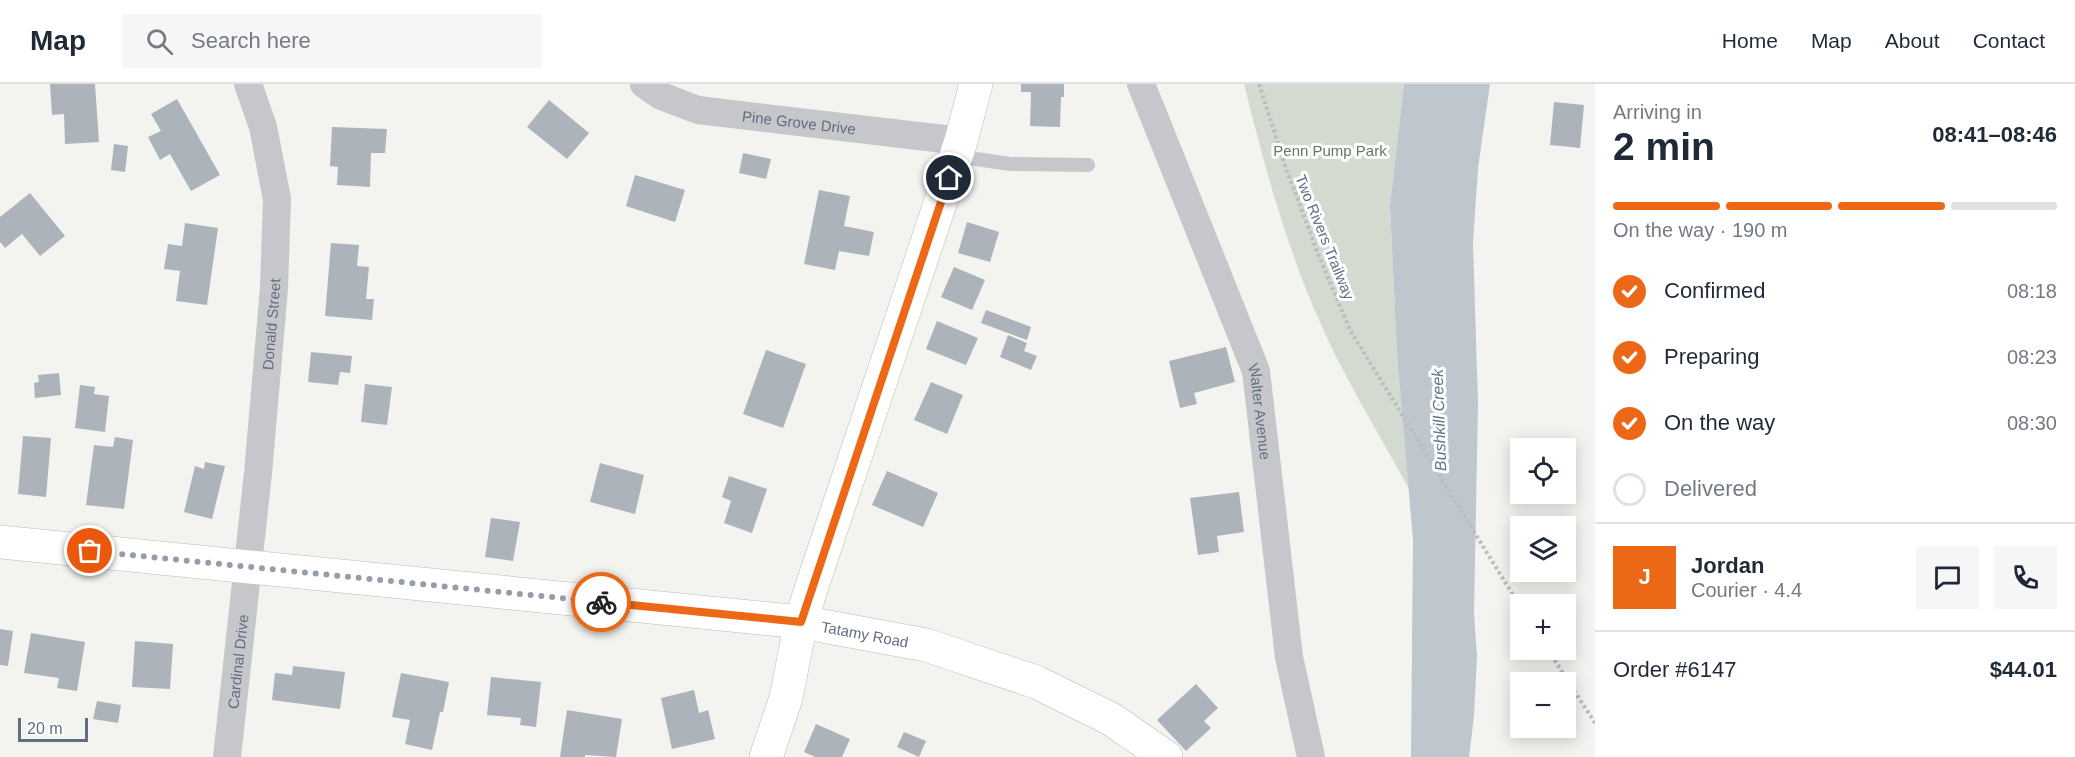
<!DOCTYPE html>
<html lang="en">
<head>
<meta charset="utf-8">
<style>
	body { margin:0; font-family:Helvetica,sans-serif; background:#f6f6f7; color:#1f2937; height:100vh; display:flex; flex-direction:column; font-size:22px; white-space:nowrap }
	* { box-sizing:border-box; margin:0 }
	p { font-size:20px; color:#747a83 }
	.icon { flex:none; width:33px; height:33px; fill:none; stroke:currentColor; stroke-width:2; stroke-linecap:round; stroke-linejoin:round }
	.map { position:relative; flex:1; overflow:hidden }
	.drawer { display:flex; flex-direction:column; background:#fff; width:480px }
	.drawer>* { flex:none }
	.tools { position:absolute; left:1510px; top:354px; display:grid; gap:12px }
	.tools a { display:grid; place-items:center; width:66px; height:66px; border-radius:0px; background:#fff; box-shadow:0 3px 15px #0003; font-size:30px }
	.scale { position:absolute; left:18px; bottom:15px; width:70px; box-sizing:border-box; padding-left:6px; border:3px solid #616e82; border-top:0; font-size:16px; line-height:21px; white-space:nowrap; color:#616e82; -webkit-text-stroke:4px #fff; paint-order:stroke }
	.pin { position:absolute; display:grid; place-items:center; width:51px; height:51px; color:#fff; margin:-26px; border:3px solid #fff; border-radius:50%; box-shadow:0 2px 6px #0007 }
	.courier { position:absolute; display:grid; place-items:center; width:60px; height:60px; margin:-30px; border:4px solid #ec6817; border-radius:50%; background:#fff; color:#222; box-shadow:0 2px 8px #0007 }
	.head em { font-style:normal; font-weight:600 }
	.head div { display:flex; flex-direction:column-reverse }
	.head { display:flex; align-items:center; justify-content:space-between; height:102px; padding:0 18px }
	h1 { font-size:39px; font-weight:600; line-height:45px }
	.bar { display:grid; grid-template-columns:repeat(4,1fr); gap:9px 6px; align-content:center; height:72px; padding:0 18px }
	.bar i { height:8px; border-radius:4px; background:#e0e1e3 }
	.bar .current { background:#ec6817 }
	.bar p { grid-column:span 4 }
	.line { display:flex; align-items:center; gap:15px; padding:0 18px; border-top:2px solid #e0e1e3 }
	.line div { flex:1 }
	.round { display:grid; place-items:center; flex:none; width:63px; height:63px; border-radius:0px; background:#f6f6f7 }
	ol { padding:0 18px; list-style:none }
	li { display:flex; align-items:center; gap:18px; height:66px }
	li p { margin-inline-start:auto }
	li .icon { padding:6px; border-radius:50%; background:#ec6817; color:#fff; stroke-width:4 }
	li:last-child { color:#747a83 }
	li i { width:33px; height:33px; border:3px solid #e0e1e3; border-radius:50% }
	header { display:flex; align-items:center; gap:36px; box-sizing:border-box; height:84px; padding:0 30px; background:#fff; border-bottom:2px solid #e0e1e3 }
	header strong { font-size:28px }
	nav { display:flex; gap:33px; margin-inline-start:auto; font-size:21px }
	.search { width:420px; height:54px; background:#f6f6f7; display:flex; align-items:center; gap:15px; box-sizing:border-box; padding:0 21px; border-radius:0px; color:#747a83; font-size:22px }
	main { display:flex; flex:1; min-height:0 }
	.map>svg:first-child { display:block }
	.green { fill:#d3dbd0 }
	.water { fill:#bec7ce }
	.building { fill:#adb3ba }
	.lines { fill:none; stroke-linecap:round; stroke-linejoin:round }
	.secondary-casing { stroke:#b7babf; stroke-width:34 }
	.path { stroke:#bcbdc0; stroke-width:4; stroke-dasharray:3 3; stroke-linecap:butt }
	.lane { stroke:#c5c7cb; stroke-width:14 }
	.street { stroke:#c5c7cb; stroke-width:28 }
	.secondary { stroke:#fff; stroke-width:33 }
	.done { stroke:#949da8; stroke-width:6; stroke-dasharray:0 10.8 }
	.route { stroke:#ec6817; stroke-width:8 }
	.labels { text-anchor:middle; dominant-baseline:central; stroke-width:6; stroke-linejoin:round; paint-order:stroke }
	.street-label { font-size:15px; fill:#616e82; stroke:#fff }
	.park-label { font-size:15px; fill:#617960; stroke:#fff }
	.water-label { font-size:16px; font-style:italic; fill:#617787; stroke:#fff }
</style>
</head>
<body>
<header>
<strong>Map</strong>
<div class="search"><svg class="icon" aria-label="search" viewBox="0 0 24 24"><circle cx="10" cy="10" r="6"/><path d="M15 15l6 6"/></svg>Search here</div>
<nav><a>Home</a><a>Map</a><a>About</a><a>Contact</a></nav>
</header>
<main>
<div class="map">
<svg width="1595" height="673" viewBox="0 0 1595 673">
	<rect width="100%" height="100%" fill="#f3f4ef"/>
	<path class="green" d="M1244,0H1404L1390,121L1397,270L1409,405C1377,346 1341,289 1315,227C1284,154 1263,77 1244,0Z"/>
	<polygon class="water" points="1404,0 1490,0 1478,84 1473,159 1478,319 1474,529 1477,572 1474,632 1469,673 1411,673 1413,456 1397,270 1390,121"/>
	<g class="building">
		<polygon points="50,0 95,0 99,58 65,60 64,30 52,31"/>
		<polygon points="1021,0 1064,0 1064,13 1061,13 1060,43 1030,42 1031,8 1021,8"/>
		<polygon points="177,15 220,91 191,107 170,70 160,76 148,53 161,47 151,30"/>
		<polygon points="549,16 589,49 567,75 527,43"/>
		<polygon points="1554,18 1584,21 1580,64 1550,61"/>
		<polygon points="332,43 387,45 385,69 371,69 370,103 337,101 338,83 330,82"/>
		<polygon points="114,60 128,62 125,88 111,86"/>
		<polygon points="743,69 771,75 766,95 739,89"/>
		<polygon points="635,91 685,106 675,138 626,122"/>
		<polygon points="819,106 850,112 844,142 874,148 869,172 839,167 835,186 804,180"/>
		<polygon points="30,109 65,152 40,172 22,150 5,164 0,158 0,133"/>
		<polygon points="967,138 999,148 990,178 958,169"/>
		<polygon points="185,139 218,144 207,221 176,217 180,187 164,185 168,160 182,162"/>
		<polygon points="331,159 359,161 357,182 369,183 366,215 374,215 372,236 325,232"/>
		<polygon points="954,183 985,196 972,226 941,213"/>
		<polygon points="986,226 1031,243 1027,256 981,239"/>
		<polygon points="937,237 978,254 966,281 926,265"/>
		<polygon points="1008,251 1027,259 1024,267 1037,272 1031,286 1000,273"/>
		<polygon points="1226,263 1235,298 1194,309 1197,320 1180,324 1169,277"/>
		<polygon points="766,266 806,280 783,344 743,330"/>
		<polygon points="311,268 352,272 350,289 340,288 338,301 308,298"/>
		<polygon points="59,289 61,311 35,314 34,299 39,298 38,291"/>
		<polygon points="931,298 963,311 947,350 914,336"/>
		<polygon points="365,300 392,303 387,341 361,338"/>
		<polygon points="80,301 95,303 94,310 109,312 105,348 75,344"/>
		<polygon points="23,352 51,354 46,413 18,410"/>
		<polygon points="115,353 133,356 124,425 86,421 94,361 113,363"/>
		<polygon points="205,378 225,382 212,435 184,428 195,382 204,385"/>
		<polygon points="600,379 644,391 635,430 590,418"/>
		<polygon points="887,387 938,409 923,443 872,421"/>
		<polygon points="729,392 767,405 752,449 724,439 731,417 722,413"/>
		<polygon points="1239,408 1244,448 1217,452 1219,468 1198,471 1190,414"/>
		<polygon points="491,434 520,438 513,477 485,473"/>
		<polygon points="0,545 13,547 8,582 0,581"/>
		<polygon points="31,549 85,558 77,607 57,604 59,594 24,589"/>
		<polygon points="135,557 173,560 170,605 132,603"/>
		<polygon points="293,582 345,588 340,625 272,616 275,589 292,591"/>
		<polygon points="401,589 449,598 443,628 440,628 432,666 405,660 410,636 392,633"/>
		<polygon points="491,593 541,598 536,643 520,641 521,634 487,631"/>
		<polygon points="1196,600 1218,624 1204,637 1211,644 1186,667 1157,636"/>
		<polygon points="694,606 699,629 708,626 715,655 672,665 661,614"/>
		<polygon points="97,617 121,621 118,639 93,635"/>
		<polygon points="567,626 622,635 616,673 585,671 585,673 560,673"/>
		<polygon points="816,640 850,655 842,673 815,673 804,668"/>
		<polygon points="904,648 926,657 919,673 897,663"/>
	</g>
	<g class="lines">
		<g class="secondary-casing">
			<g id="secondary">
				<path id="s4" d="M0,458L801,538L926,561L1036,598L1111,635L1166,673"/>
				<polyline points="766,673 786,614 801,538 810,508 961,57 976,0"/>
			</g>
		</g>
		<g class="path">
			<polyline points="1259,0 1286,84 1318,170 1350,246 1521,524"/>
			<polyline points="1548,566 1595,639"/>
		</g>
		<polyline class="lane" points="956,72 1010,80 1088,81"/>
		<g class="street">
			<path id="s1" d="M644,0L661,12L698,26L961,57"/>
			<path id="s2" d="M1141,0L1256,287L1289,573L1311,673"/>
			<path id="s3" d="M227,673L258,389L274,204L277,115L263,43L248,0"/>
		</g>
		<use href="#secondary" class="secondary"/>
	</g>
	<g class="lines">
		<polyline class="done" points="90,467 601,518"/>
		<polyline class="route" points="601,518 801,538 949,94"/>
	</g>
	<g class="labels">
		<g class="street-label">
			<text stroke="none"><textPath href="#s1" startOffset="162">Pine Grove Drive</textPath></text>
			<text transform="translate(1325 153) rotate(68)">Two Rivers Trailway</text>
			<text stroke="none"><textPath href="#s3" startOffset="435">Donald Street</textPath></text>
			<text stroke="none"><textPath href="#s2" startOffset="350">Walter Avenue</textPath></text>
			<text stroke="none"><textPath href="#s4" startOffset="870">Tatamy Road</textPath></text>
			<text stroke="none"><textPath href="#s3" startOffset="96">Cardinal Drive</textPath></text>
		</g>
		<g class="park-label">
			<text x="1330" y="66">Penn Pump Park</text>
		</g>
		<g class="water-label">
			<text transform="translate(1439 336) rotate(-92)">Bushkill Creek</text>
		</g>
	</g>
</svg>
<div class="tools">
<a><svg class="icon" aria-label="locate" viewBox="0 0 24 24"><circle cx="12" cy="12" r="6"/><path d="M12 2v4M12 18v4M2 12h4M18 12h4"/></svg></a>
<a><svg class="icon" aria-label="layers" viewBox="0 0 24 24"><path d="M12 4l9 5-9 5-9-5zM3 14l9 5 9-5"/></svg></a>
<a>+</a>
<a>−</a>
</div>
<div class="scale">20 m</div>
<div class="pin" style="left:90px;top:467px;background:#ea580c"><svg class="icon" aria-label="bag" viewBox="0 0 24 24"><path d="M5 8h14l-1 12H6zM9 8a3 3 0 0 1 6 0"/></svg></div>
<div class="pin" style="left:949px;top:94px;background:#1f2937"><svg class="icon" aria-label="home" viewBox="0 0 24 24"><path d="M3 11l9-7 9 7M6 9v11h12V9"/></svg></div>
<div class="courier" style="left:601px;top:518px"><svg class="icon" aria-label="bike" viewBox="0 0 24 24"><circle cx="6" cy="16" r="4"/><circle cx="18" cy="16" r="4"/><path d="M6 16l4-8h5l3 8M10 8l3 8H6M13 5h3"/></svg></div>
</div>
<section class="drawer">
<div class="head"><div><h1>2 min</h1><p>Arriving in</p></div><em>08:41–08:46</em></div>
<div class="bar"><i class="current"></i><i class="current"></i><i class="current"></i><i></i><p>On the way · 190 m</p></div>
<ol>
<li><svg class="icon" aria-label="check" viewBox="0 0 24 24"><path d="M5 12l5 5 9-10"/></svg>Confirmed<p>08:18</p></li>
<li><svg class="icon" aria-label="check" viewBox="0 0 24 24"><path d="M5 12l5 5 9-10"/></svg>Preparing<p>08:23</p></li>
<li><svg class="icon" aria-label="check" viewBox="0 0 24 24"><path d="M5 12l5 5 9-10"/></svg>On the way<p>08:30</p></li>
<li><i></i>Delivered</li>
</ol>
<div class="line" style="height:108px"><b class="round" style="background:#ec6817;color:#fff">J</b><div><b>Jordan</b><p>Courier · 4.4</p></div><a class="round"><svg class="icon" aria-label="chat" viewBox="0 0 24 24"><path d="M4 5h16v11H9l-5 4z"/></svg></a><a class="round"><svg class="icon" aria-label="phone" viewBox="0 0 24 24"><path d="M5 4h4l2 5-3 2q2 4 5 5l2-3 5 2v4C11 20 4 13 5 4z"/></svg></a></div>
<div class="line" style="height:78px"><div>Order #6147</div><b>$44.01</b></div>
</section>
</main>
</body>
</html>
